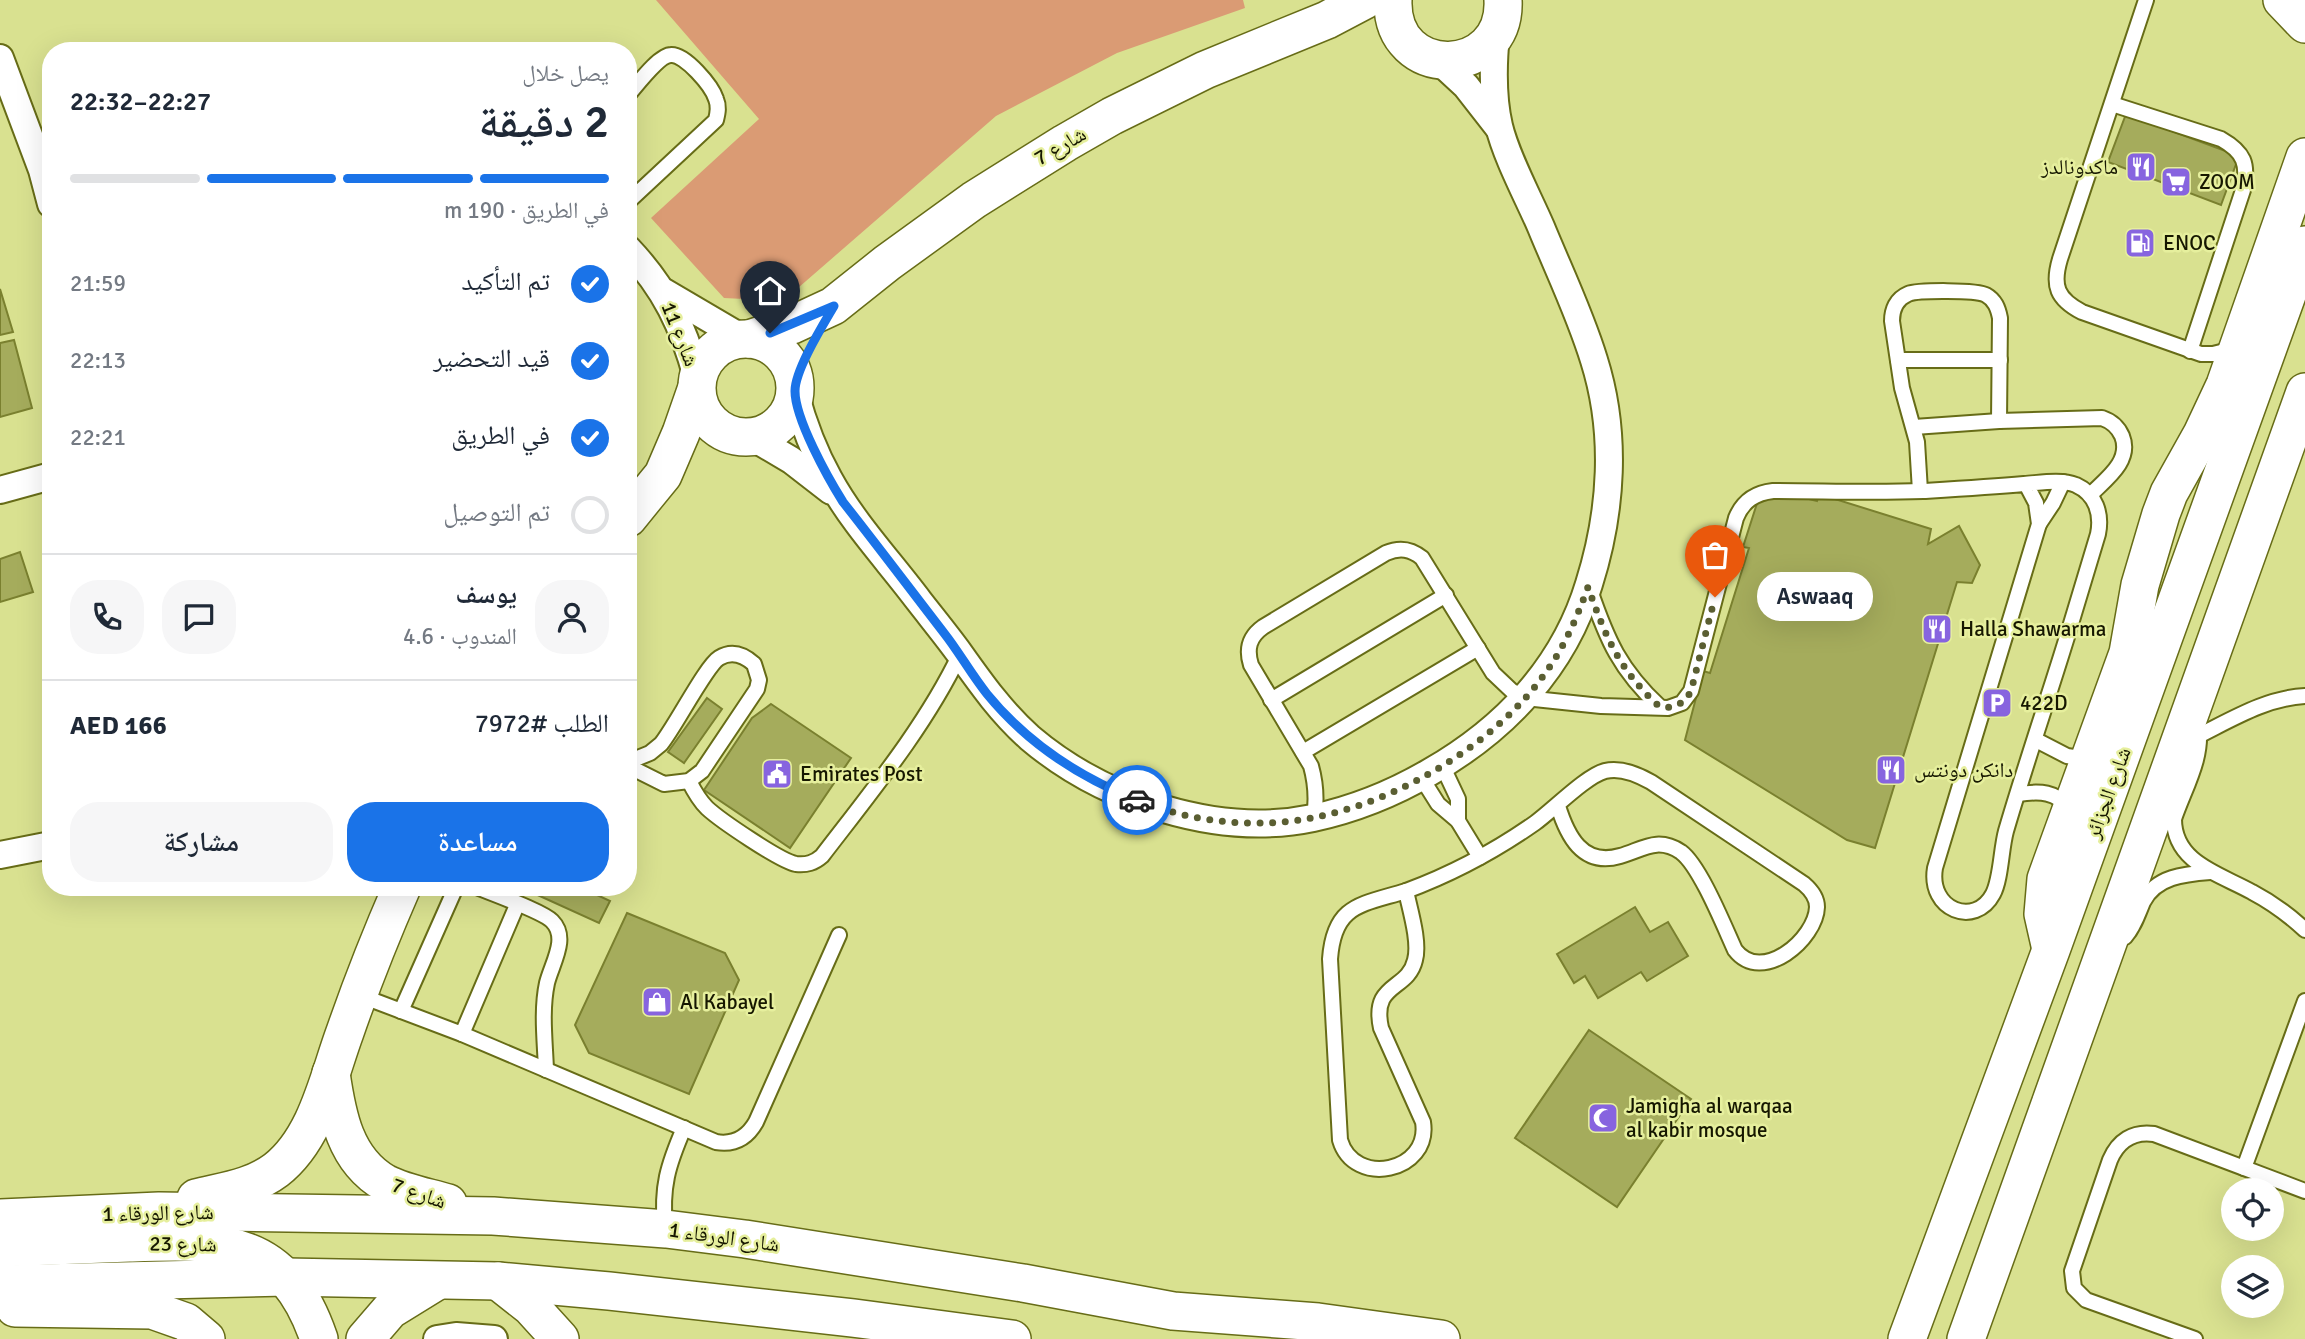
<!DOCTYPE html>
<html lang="ar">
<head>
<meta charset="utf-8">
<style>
	body { margin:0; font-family:Signika,"Noto Naskh Arabic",sans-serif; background:#f6f6f7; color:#1f2937; direction:rtl; height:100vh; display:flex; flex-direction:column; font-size:26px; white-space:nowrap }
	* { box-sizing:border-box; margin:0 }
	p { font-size:23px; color:#747a83 }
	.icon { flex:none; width:38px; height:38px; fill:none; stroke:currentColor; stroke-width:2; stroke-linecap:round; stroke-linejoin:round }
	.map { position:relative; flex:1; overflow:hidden; direction:ltr }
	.panel { position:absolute; left:42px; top:42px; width:595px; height:854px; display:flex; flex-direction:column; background:#fff; border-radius:28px; box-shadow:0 7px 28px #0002; direction:rtl }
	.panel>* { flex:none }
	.buttons { position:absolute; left:2221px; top:1178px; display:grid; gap:14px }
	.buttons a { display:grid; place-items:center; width:63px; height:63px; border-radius:50%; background:#fff; box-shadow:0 7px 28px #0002; font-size:35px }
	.pin { position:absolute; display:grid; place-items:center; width:60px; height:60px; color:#fff; margin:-72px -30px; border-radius:50% 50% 50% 0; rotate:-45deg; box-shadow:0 0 7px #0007 }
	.pin .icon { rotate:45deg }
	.courier { position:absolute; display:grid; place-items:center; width:70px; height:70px; margin:-35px; border:5px solid #1a73e8; border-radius:50%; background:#fff; color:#222; box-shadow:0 2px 9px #0007 }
	.bubble { position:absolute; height:49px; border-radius:24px; background:#fff; box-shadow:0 7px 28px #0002; font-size:23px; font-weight:600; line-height:49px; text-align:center; direction:rtl }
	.head em { font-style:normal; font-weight:600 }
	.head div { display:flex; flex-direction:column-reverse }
	.head { display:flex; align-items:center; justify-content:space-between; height:119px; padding:0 28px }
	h1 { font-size:46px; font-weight:600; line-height:52px }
	.bar { display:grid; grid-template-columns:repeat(4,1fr); gap:10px 7px; align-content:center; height:84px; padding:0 28px }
	.bar i { height:9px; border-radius:5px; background:#e0e1e3 }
	.bar .active { background:#1a73e8 }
	.bar p { grid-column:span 4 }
	.line { display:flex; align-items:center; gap:18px; padding:0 28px; border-top:2px solid #e0e1e3 }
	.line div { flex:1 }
	.round { display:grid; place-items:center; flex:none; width:74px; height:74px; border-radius:28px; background:#f6f6f7 }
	ol { padding:0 28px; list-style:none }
	li { display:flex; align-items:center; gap:21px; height:77px }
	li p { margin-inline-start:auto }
	li .icon { padding:7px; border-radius:50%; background:#1a73e8; color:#fff; stroke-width:4 }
	li:last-child { color:#747a83 }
	li i { width:38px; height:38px; border:4px solid #e0e1e3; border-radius:50% }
	.action { display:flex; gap:14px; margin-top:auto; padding:14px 28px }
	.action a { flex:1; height:80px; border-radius:28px; background:#1a73e8; color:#fff; font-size:28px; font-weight:600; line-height:80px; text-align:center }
	.action a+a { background:#f6f6f7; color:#1f2937 }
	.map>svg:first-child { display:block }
	.green { fill:#da9b74 }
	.building { fill:#a5ac5c; stroke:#7a802f; stroke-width:2 }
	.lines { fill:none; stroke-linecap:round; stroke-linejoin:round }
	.lane-casing { stroke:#676c17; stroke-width:18 }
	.street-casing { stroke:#676c17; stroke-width:30 }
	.secondary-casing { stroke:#676c17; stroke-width:40 }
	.lane { stroke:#fff; stroke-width:14 }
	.street { stroke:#fff; stroke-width:26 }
	.secondary { stroke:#fff; stroke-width:37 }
	.done { stroke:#5a5e32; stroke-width:7; stroke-dasharray:0 12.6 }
	.route { stroke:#1a73e8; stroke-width:9 }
	.labels { text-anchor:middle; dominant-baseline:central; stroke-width:5; stroke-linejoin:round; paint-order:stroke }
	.street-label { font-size:21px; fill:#161700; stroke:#e6ef9d }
	.poi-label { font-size:21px; fill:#161700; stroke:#e6ef9d; text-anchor:start }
</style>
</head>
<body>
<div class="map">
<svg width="2305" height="1339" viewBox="0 0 2305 1339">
	<rect width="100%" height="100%" fill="#d9e190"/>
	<polygon class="green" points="656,0 1243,0 1245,8 1117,53 996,116 783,301 724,298 651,218 759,119"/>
	<g class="building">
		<polygon points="2126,114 2239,156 2221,205 2108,162"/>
		<polygon points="0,289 13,332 0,335"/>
		<polygon points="14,340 32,408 0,417 0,343"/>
		<polygon points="1781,492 1817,501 1819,494 1931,529 1928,544 1959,526 1980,565 1972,583 1957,582 1875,848 1847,840 1685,740 1703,671 1710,673 1749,548 1743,547 1760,494"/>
		<polygon points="20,552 33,592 0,602 0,559"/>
		<polygon points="707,698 722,709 684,763 668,752"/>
		<polygon points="771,704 851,758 790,848 704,790 752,718"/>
		<polygon points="520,887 580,887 610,901 599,923"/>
		<polygon points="1635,907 1650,932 1668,922 1688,956 1647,981 1641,972 1598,998 1585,976 1574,983 1557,954"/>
		<polygon points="627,913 725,953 739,980 689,1094 589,1053 575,1025"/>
		<polygon points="1589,1030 1691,1099 1617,1207 1515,1138"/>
	</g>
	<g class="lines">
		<g class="lane-casing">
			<g id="lane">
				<path d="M2146,0L2060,259C2052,286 2057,299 2082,312L2201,354H2213L2233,349"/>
				<path d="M628,95C637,85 659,55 671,55C685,54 712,86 716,99C719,106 718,112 716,120L628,202"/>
				<path d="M2112,104L2221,139C2244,152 2249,164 2243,190L2190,351"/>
				<polyline points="1898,360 2000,360"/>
				<path d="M1914,427L1999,421L2102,418C2111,421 2118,427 2122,436C2132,461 2106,479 2090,495"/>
				<path d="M1920,491L1917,442L1902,388L1892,321C1892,310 1896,299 1908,294C1918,290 1977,290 1986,295C1995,300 1998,308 2000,318L1999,421"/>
				<polyline points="2039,524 2053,503 2063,482"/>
				<path d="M1590,590C1607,640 1620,670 1660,707"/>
				<polyline points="1271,700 1446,595"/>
				<path d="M2198,725C2204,757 2184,789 2174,819C2174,863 2220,874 2252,892C2271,902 2289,915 2305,930"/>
				<path d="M2200,735C2234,718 2267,698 2305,696"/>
				<polyline points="2036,740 2067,756 2087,759"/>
				<polyline points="1303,752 1478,648"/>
				<path d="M628,762L650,753L661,744C675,727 706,666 719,658C732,650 744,655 754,664L759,680L757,689L702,771L689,781L664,784L628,766"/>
				<polyline points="1442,765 1458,799 1458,821"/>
				<polyline points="1421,777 1438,804 1458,821 1480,857"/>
				<path d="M689,781C694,791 699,800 707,808C720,820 780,861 796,864C807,865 814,863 822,856C871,792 925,727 960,654"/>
				<path d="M2018,794C2040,791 2056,791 2070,809"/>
				<path d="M1314,818C1317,799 1316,784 1311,766L1251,665C1246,649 1249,637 1263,627L1386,553C1400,547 1411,549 1422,558L1493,673L1512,691L1525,698L1601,706L1668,708L1682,703L1691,691L1736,518C1743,501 1755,493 1773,491C1823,491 1873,493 1923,491C1956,489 1990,487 2024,484C2040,483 2061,479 2076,485C2096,494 2102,514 2098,534C2088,568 2077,603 2067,637C2047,702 2025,766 2006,831C2001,849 2001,879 1993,894C1975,928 1928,910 1935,868L2039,524L2036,503L2026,484"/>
				<path d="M477,887C493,894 542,911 552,921C569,938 552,963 547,983C541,1011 545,1041 546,1070"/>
				<path d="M1406,891C1452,874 1495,851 1535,823C1553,810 1586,776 1605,771C1621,767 1637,774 1651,782L1804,884C1811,890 1817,898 1817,907C1816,939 1762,985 1735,950C1724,926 1700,866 1681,852C1657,836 1642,850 1620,856C1582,867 1567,835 1558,806"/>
				<path d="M1406,891C1410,910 1420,942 1415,960C1408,991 1371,982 1381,1028L1423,1122C1431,1172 1354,1188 1340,1140L1330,959C1334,904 1361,905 1406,891Z"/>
				<path d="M2125,937C2134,927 2138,914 2143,902C2156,876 2185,874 2211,872"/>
				<path d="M359,995L462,1034L716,1142C734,1145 747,1138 756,1122L839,935"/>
				<polyline points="401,1011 456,887"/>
				<polyline points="462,1034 517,905"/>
				<polyline points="2244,1168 2305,1001"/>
				<path d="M665,1228C661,1187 668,1165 684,1128"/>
				<path d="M2195,1339L2086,1300L2074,1288L2072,1271L2110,1160C2118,1141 2133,1131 2154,1134L2305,1191"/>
			</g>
		</g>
		<g class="street-casing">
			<g id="street">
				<polyline points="0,58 42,170 51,204"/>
				<polyline points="1439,61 1466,86 1498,127"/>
				<path d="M628,249C665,288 683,326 697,377"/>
				<polyline points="664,292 744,339"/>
				<path d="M795,393C803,423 814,452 829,479C853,523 889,561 919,601C933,619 947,636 960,654C982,685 1002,713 1030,738C1103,800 1218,838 1313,818C1355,809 1394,793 1430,772C1505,729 1564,667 1589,584C1612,511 1617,433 1594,360C1580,314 1559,271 1541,227C1528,197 1506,156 1499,126C1492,96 1493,64 1496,34"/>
				<polyline points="752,437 791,460 831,491"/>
				<polyline points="0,490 51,476"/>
				<polyline points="0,855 51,845"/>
				<polyline points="437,1339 456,1336 494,1339"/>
			</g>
		</g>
		<g class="secondary-casing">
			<g id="secondary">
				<path d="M1393,0C1390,82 1507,79 1503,0"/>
				<polyline points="2282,0 2305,24"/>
				<circle cx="746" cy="388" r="49"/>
				<polyline points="749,339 792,325 833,306 887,263 974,200 1065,143 1112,116 1205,70 1327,20 1365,0"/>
				<polyline points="628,518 663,475 681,433 696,390"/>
				<polyline points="2050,945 2043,914 2046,879 2128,653 2140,585 2161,514 2169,493 2202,434 2225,385 2305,157"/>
				<path d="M331,1073C337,1115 345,1160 385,1183C404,1193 428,1197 448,1203"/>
				<path d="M196,1198C224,1191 252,1188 276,1170C317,1138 328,1078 345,1032C362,983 381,935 402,887"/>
				<polyline points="0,1218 159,1211 493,1216 666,1229 745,1239 1023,1283 1173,1311 1318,1322 1441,1339"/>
				<path d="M0,1248C43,1246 86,1245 129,1243C223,1240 284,1237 319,1339"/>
				<polyline points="498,1281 531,1307 560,1339"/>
				<polyline points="0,1284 286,1277 498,1281 609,1291 853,1318 1012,1339"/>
				<polyline points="15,1308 152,1310 186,1322 206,1339"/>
				<polyline points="365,1339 390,1310 437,1281"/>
				<polyline points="1907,1339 2051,950 2305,245"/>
				<polyline points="1966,1339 2305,392"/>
			</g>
		</g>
		<use href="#lane" class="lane"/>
		<use href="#street" class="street"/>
		<use href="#secondary" class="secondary"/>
	</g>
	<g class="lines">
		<path class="done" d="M1137,800C1190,822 1255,829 1311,818C1396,803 1496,744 1546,672C1565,646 1577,617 1588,587C1606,638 1619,670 1660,707C1674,709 1684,704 1691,691L1715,597"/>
		<path class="route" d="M770,333L834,306C823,325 795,370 795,391C795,419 828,478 843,502C877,545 910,589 944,633C959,652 971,674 987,694C1027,743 1079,777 1137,800"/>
	</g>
	<defs>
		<g id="restaurant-square" transform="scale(1.575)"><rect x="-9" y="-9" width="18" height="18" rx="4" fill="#8764df" stroke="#e6ef9d"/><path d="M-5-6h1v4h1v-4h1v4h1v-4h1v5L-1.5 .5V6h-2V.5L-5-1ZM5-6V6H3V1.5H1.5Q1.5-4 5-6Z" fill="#fff"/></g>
		<g id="supermarket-square" transform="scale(1.575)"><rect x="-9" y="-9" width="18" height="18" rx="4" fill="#8764df" stroke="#e6ef9d"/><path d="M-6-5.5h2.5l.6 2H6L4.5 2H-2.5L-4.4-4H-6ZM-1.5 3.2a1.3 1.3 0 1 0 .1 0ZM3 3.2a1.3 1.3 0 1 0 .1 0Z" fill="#fff"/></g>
		<g id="fuel-square" transform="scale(1.575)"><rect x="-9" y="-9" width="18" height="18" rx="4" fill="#8764df" stroke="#e6ef9d"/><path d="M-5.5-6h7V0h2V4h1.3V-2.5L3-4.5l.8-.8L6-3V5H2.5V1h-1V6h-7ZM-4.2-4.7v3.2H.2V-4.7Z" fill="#fff"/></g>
		<g id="parking-square" transform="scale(1.575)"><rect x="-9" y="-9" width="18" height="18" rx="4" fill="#8764df" stroke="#e6ef9d"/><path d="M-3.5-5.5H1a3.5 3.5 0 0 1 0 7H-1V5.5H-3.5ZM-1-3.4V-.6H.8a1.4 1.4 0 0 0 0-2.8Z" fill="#fff"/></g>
		<g id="civic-square" transform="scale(1.575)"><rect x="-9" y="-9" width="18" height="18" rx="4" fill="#8764df" stroke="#e6ef9d"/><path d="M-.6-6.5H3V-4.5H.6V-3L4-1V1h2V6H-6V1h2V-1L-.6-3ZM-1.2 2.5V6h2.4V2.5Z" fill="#fff"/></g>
		<g id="shop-square" transform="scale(1.575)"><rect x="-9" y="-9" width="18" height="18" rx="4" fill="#8764df" stroke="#e6ef9d"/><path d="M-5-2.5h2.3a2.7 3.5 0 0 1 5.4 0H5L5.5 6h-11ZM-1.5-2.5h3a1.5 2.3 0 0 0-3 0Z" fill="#fff"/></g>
		<g id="mosque-square" transform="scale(1.575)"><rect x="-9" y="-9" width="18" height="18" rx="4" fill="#8764df" stroke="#e6ef9d"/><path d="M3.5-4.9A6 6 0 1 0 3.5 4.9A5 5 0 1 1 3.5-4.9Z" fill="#fff"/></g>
	</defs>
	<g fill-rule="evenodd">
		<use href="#restaurant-square" x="2141" y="167"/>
		<use href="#supermarket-square" x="2176" y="182"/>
		<use href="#fuel-square" x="2140" y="243"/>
		<use href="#restaurant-square" x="1937" y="629"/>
		<use href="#parking-square" x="1997" y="703"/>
		<use href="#restaurant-square" x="1891" y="770"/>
		<use href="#civic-square" x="777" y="774"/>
		<use href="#shop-square" x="657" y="1002"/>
		<use href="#mosque-square" x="1603" y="1118"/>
	</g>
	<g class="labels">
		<g class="street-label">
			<text transform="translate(1060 146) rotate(-30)">شارع 7</text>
			<text transform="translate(680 334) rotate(68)">شارع 11</text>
			<text transform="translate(2108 793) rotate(-70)">شارع الجزائر</text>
			<text transform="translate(419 1193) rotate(19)">شارع 7</text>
			<text transform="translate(158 1213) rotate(-1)">شارع الورقاء 1</text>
			<text transform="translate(724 1237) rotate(8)">شارع الورقاء 1</text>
			<text transform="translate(183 1244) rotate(1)">شارع 23</text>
		</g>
		<g class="poi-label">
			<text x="2118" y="167" text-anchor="end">ماكدونالدز</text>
			<text x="2199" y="182">ZOOM</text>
			<text x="2163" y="243">ENOC</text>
			<text x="1960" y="629">Halla Shawarma</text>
			<text x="2020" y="703">422D</text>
			<text x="1914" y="770">دانكن دونتس</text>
			<text x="800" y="774">Emirates Post</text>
			<text x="680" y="1002">Al Kabayel</text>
			<text x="1626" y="1106">Jamigha al warqaa<tspan x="1626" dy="24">al kabir mosque</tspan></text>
		</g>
	</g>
</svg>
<div class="buttons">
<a><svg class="icon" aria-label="locate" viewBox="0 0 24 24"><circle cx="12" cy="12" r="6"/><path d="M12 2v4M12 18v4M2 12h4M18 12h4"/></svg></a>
<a><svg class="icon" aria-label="layers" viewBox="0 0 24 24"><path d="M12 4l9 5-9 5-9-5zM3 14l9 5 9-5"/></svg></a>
</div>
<div class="pin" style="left:1715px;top:597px;background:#ea580c"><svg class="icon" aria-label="bag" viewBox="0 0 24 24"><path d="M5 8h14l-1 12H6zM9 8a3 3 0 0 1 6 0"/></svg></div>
<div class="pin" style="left:770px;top:333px;background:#1f2937"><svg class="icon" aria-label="home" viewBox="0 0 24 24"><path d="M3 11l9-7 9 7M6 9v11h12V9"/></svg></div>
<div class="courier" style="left:1137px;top:800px"><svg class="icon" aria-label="car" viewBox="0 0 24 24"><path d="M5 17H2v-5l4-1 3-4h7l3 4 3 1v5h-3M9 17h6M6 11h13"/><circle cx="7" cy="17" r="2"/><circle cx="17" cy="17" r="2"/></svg></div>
<div class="bubble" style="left:1757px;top:572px;width:116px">Aswaaq</div>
<section class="panel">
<div class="head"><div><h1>2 دقيقة</h1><p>يصل خلال</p></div><em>22:27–22:32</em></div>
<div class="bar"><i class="active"></i><i class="active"></i><i class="active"></i><i></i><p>في الطريق · 190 m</p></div>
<ol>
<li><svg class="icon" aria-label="check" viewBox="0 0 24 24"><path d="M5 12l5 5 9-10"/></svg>تم التأكيد<p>21:59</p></li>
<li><svg class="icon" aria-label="check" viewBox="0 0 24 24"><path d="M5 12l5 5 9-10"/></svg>قيد التحضير<p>22:13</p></li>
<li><svg class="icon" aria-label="check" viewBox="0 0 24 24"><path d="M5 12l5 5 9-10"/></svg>في الطريق<p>22:21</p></li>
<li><i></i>تم التوصيل</li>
</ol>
<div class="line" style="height:126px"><a class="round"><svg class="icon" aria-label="person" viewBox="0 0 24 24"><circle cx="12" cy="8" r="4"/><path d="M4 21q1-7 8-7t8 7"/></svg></a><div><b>يوسف</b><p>المندوب · 4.6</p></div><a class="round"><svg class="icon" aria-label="chat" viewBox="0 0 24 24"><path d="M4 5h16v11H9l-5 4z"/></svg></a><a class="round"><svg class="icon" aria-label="phone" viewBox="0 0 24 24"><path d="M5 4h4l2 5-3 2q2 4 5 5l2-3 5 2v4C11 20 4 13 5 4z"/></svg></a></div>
<div class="line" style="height:91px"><div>الطلب #7972</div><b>AED 166</b></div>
<div class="action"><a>مساعدة</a><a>مشاركة</a></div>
</section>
</div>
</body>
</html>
